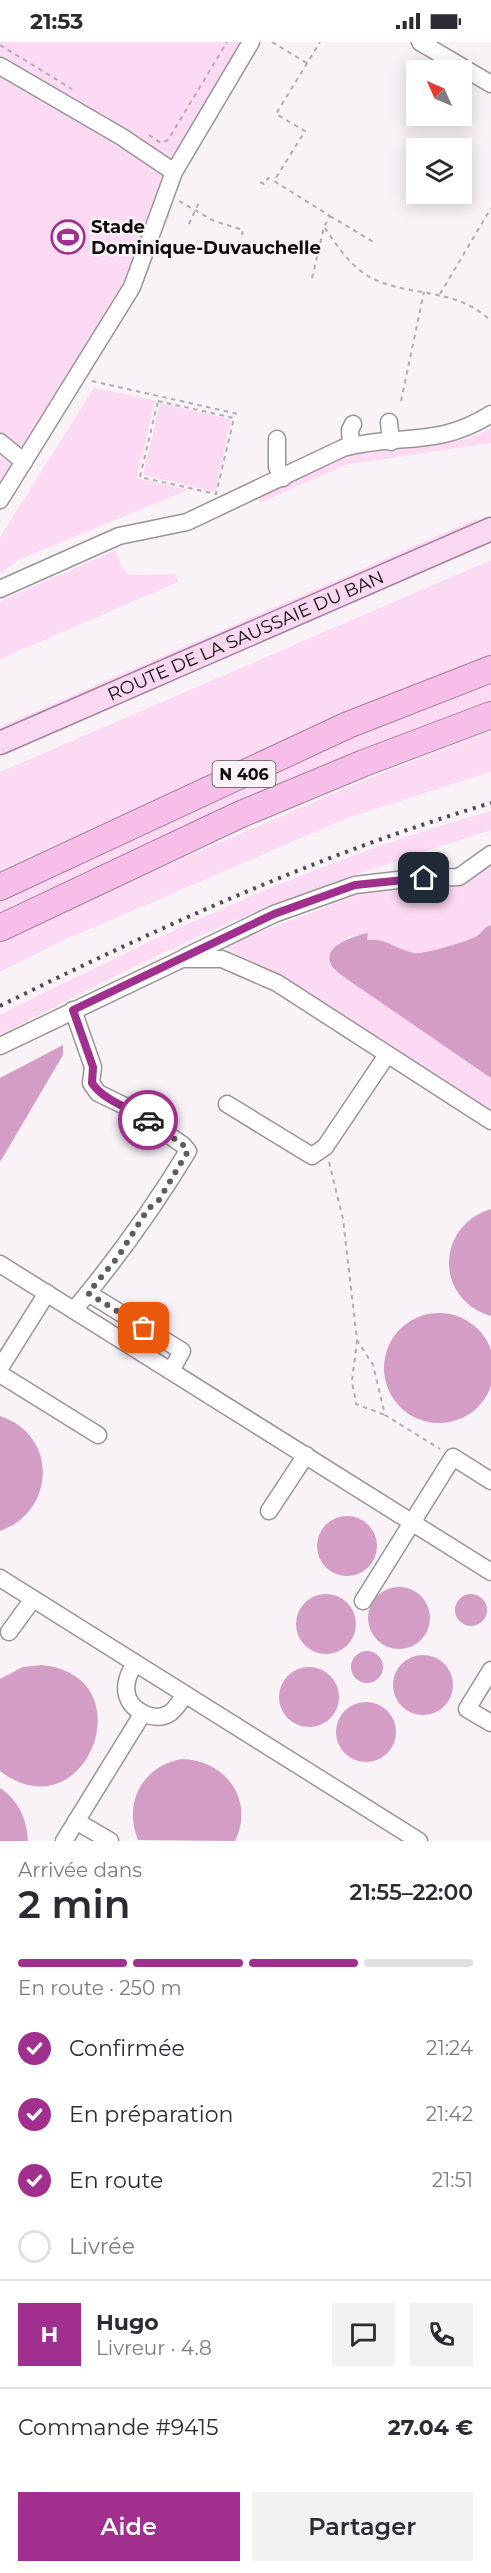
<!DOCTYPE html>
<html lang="fr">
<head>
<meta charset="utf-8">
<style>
	body { margin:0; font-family:Montserrat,sans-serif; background:#f2f2f3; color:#2b2b33; height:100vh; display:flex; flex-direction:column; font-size:22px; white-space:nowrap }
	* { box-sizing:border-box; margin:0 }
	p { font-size:20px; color:#7c7c81 }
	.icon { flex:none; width:33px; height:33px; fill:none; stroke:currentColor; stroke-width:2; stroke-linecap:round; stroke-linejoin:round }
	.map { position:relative; height:1799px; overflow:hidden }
	.details { display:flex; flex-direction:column; background:#fff; flex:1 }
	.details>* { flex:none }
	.needle { width:39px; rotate:315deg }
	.buttons { position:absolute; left:406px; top:18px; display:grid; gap:12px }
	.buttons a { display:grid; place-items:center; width:66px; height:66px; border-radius:0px; background:#fff; box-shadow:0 3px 15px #0003; font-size:30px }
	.pin { position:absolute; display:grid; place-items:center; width:51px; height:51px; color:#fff; margin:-26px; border-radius:12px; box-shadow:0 3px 9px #0006 }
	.courier { position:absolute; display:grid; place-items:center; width:60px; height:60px; margin:-30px; border:4px solid #a02f8d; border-radius:50%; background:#fff; color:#222; box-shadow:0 2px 8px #0007 }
	.headline em { font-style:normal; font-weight:600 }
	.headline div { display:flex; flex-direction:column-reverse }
	.headline { display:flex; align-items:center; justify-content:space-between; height:102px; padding:0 18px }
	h1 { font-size:39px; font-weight:600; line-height:45px }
	.bar { display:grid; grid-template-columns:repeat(4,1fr); gap:9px 6px; align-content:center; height:72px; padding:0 18px }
	.bar i { height:8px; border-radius:4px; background:#e1e1e2 }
	.bar .selected { background:#a02f8d }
	.bar p { grid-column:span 4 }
	.line { display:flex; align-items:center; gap:15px; padding:0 18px; border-top:2px solid #e1e1e2 }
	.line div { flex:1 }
	.round { display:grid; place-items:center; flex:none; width:63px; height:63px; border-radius:0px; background:#f2f2f3 }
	ol { padding:0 18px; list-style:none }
	li { display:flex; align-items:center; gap:18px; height:66px }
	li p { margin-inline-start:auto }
	li .icon { padding:6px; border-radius:50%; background:#a02f8d; color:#fff; stroke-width:4 }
	li:last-child { color:#7c7c81 }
	li i { width:33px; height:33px; border:3px solid #e1e1e2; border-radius:50% }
	.action { display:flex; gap:12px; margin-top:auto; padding:12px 18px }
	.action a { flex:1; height:69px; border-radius:0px; background:#a02f8d; color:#fff; font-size:24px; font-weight:600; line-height:69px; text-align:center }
	.action a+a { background:#f2f2f3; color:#2b2b33 }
	.status { display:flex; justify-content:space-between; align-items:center; height:42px; padding:0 30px; background:#fff; direction:ltr }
	.status svg { height:16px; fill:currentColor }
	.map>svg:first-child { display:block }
	.green { fill:#fddaf3 }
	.water { fill:#d39dc5 }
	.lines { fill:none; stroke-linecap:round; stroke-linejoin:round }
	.minor-casing { stroke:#999498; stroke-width:19 }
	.major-casing { stroke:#a57f9c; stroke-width:25 }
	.highway-casing { stroke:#a57f9c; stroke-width:28 }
	.path { stroke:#b1acaf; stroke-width:2; stroke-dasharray:4.5 4.5; stroke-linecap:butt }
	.minor { stroke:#fff; stroke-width:16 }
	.major { stroke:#fad8f2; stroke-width:22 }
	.highway { stroke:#f7bee9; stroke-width:26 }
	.rail { stroke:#4e4a4c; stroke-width:4; stroke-dasharray:3 6; stroke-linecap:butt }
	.done { stroke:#605c5e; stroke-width:6; stroke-dasharray:0 10.8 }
	.route { stroke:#a02f8d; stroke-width:8 }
	.labels { text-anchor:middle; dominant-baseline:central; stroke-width:5; stroke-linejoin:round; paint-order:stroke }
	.shield { fill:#f9f3f7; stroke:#545152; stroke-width:1.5 }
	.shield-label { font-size:16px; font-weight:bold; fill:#0d0b0c }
	.poi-label { font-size:18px; font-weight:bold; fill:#0d0b0c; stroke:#f9f3f7; text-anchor:start }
	.street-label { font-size:18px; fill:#0d0b0c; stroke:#f9f3f7 }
</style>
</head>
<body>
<div class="status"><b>21:53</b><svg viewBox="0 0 49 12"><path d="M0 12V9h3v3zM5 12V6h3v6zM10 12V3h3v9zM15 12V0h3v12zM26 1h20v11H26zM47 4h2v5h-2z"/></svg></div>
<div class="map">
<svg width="491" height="1799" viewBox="0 0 491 1799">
	<rect width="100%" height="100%" fill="#f9f3f7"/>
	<g class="green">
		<polygon points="0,0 242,0 165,140 169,175 138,246 0,470"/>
		<polygon points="94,346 155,358 137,436 188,448 18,518 0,532 0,495"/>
		<polygon points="160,361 231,377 215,450 143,433"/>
		<polygon points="491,386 491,401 345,423 260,461 258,455 343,414 467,397"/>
		<polygon points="476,477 479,484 0,694 0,685"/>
		<polygon points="116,508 120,523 130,533 175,532 178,540 0,617 0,559"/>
		<polygon points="491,518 491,613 357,667 0,828 0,730"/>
		<polygon points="491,634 491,659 331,724 0,875 0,853 434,656"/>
		<polygon points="491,689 491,730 350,775 55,902 0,930 0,899 151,830 370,736"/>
		<path d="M491,769V788C409,814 326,841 246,874C162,909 81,951 0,993V973C159,893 318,817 491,769Z"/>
		<path d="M491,820V883C482,886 483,890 477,894C470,898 422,913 415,912C394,908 392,896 367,898L368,892L350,894L333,907L330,923L351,940L491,1036V1070L332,968L223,904L375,846Z"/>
	</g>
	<g class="water">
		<path d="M491,883V1036L351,940C344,934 332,928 330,920C324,903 357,893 368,891L367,898C388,896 394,907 414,911C422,913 469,899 477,894C483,890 482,886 491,883Z"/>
		<polygon points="63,1003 63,1013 0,1120 0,1036"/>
		<path d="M491,1167V1274C435,1258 435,1184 491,1167Z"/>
		<circle cx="439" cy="1326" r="55"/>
		<path d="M0,1374C58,1393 56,1469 0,1489Z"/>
		<circle cx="347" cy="1504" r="30"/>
		<circle cx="399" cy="1576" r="31"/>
		<circle cx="471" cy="1568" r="16"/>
		<circle cx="326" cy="1582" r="30"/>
		<circle cx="367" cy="1625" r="16"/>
		<circle cx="423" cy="1643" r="30"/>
		<path d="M42,1623C148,1634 85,1794 0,1729V1637L23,1625Z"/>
		<circle cx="309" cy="1655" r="30"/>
		<circle cx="366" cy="1690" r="30"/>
		<path d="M182,1717C226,1718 255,1759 235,1799L138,1798C123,1761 142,1724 182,1717Z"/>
		<path d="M0,1746C18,1758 27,1777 28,1799H0Z"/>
	</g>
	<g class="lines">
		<g class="minor-casing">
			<g id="minor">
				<polyline points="420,0 491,42"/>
				<polyline points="0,24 122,95 174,130"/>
				<polyline points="389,380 391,400"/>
				<polyline points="277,397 277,425 283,436"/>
				<polyline points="0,400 24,420"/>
				<polyline points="351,404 350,388 353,382"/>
				<polyline points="0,458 132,245 174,130 251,0"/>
				<path d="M0,547L119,494L187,480L343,406C399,391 438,406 491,372"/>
				<polyline points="185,915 274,872 355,843 406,837 459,835 491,812"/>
				<path d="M73,968L93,1025L91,1041L98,1051L131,1067L183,1103L188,1109C154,1165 116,1218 74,1268"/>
				<polyline points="0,1004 182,917 222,917 277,941 491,1079"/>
				<polyline points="227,1062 312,1114 325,1105 387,1013"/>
				<polyline points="0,1222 491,1530"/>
				<polyline points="88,1251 182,1309 171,1329"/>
				<polyline points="0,1326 47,1251"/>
				<polyline points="0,1332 98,1393"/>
				<polyline points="269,1469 306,1413"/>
				<polyline points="0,1536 419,1799"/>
				<polyline points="363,1559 453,1415 491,1439"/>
				<polyline points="9,1590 33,1557"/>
				<path d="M134,1622C129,1632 124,1642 127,1653C132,1670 155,1681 170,1671C176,1667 180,1659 185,1653"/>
				<polyline points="491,1628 467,1667 491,1681"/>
				<polyline points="76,1779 110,1799"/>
				<polyline points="64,1799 143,1671"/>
			</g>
		</g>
		<g class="major-casing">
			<g id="major">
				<path id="s1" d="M0,701L491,487"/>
			</g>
		</g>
		<g class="highway-casing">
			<g id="highway">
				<polyline points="0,845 348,683 491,627"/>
				<polyline points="0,886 239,773 364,721 491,673"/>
			</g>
		</g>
		<g class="path">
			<polyline points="272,0 310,23"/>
			<polyline points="0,3 72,47"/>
			<polyline points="149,93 161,101 168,98 227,0"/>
			<polyline points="260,140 264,142 268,136 274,139"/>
			<polyline points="179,159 214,179 243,188 242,193"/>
			<polyline points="330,174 375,201"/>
			<polyline points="189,182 200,158"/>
			<path d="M325,186C336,203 350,223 368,234C409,257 453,243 491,279"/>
			<polyline points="312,236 324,185 330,174 274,139 305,89 276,72 320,0"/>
			<polyline points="440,252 491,166"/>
			<polyline points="92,339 238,372"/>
			<polygon points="158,359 234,376 216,452 140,435"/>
			<polyline points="401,359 424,250"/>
			<polyline points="329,1120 343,1177 357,1298 373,1323 385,1373 440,1407"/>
			<polyline points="357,1298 352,1339 356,1362 385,1373"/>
		</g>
		<use href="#minor" class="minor"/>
		<use href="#major" class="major"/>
		<use href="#highway" class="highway"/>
		<path class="rail" d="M0,964C159,885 320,812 491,761"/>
	</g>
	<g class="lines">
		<polyline class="done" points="144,1286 88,1251 118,1215 148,1167 159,1158 188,1109 183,1103 148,1078"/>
		<path class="route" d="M148,1078C130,1066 104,1059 92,1041L93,1025L73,968L274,872L355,843L424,836"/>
	</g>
	<defs>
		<g id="stadium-ring" transform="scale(1.725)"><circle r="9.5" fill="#f9f3f7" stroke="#a02f8d" stroke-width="1.5"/><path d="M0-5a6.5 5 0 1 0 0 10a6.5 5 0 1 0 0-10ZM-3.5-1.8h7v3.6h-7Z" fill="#a02f8d"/></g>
	</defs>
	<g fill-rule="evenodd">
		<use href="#stadium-ring" x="68" y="195"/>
	</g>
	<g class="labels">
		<rect class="shield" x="212.5" y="719" width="63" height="26" rx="4.5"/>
		<g class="shield-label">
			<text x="244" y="732">N 406</text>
		</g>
		<g class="poi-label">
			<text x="91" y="185">Stade<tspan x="91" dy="21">Dominique-Duvauchelle</tspan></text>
		</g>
		<g class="street-label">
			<text stroke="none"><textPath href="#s1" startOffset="268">ROUTE DE LA SAUSSAIE DU BAN</textPath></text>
		</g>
	</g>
</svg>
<div class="buttons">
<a><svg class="needle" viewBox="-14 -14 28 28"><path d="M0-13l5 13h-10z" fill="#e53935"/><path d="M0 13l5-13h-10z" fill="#7c7c81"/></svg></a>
<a><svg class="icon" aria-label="layers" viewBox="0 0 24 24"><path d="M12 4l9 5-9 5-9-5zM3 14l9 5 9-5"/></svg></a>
</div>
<div class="pin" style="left:144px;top:1286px;background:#ea580c"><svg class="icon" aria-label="bag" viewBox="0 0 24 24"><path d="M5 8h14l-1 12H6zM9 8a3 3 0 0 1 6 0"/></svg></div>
<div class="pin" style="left:424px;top:836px;background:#1f2937"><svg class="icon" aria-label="home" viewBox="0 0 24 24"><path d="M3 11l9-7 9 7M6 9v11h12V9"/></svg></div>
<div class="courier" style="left:148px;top:1078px"><svg class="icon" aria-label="car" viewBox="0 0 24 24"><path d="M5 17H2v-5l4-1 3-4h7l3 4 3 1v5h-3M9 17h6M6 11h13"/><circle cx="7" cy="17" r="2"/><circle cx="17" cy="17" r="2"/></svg></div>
</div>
<section class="details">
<div class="headline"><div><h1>2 min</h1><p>Arrivée dans</p></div><em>21:55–22:00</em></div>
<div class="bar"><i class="selected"></i><i class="selected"></i><i class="selected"></i><i></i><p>En route · 250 m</p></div>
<ol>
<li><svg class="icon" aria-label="check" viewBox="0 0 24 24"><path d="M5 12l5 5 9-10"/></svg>Confirmée<p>21:24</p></li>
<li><svg class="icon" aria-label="check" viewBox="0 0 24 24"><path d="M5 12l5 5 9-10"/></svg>En préparation<p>21:42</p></li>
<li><svg class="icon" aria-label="check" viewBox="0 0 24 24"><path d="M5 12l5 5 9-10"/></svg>En route<p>21:51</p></li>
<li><i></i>Livrée</li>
</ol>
<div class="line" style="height:108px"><b class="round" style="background:#a02f8d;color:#fff">H</b><div><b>Hugo</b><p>Livreur · 4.8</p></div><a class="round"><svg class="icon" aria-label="chat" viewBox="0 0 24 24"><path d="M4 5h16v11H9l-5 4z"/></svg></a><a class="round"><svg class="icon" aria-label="phone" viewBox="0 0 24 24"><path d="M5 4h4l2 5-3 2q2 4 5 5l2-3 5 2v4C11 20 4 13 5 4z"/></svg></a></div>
<div class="line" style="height:78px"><div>Commande #9415</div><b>27.04 €</b></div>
<div class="action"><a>Aide</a><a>Partager</a></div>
</section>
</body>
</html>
